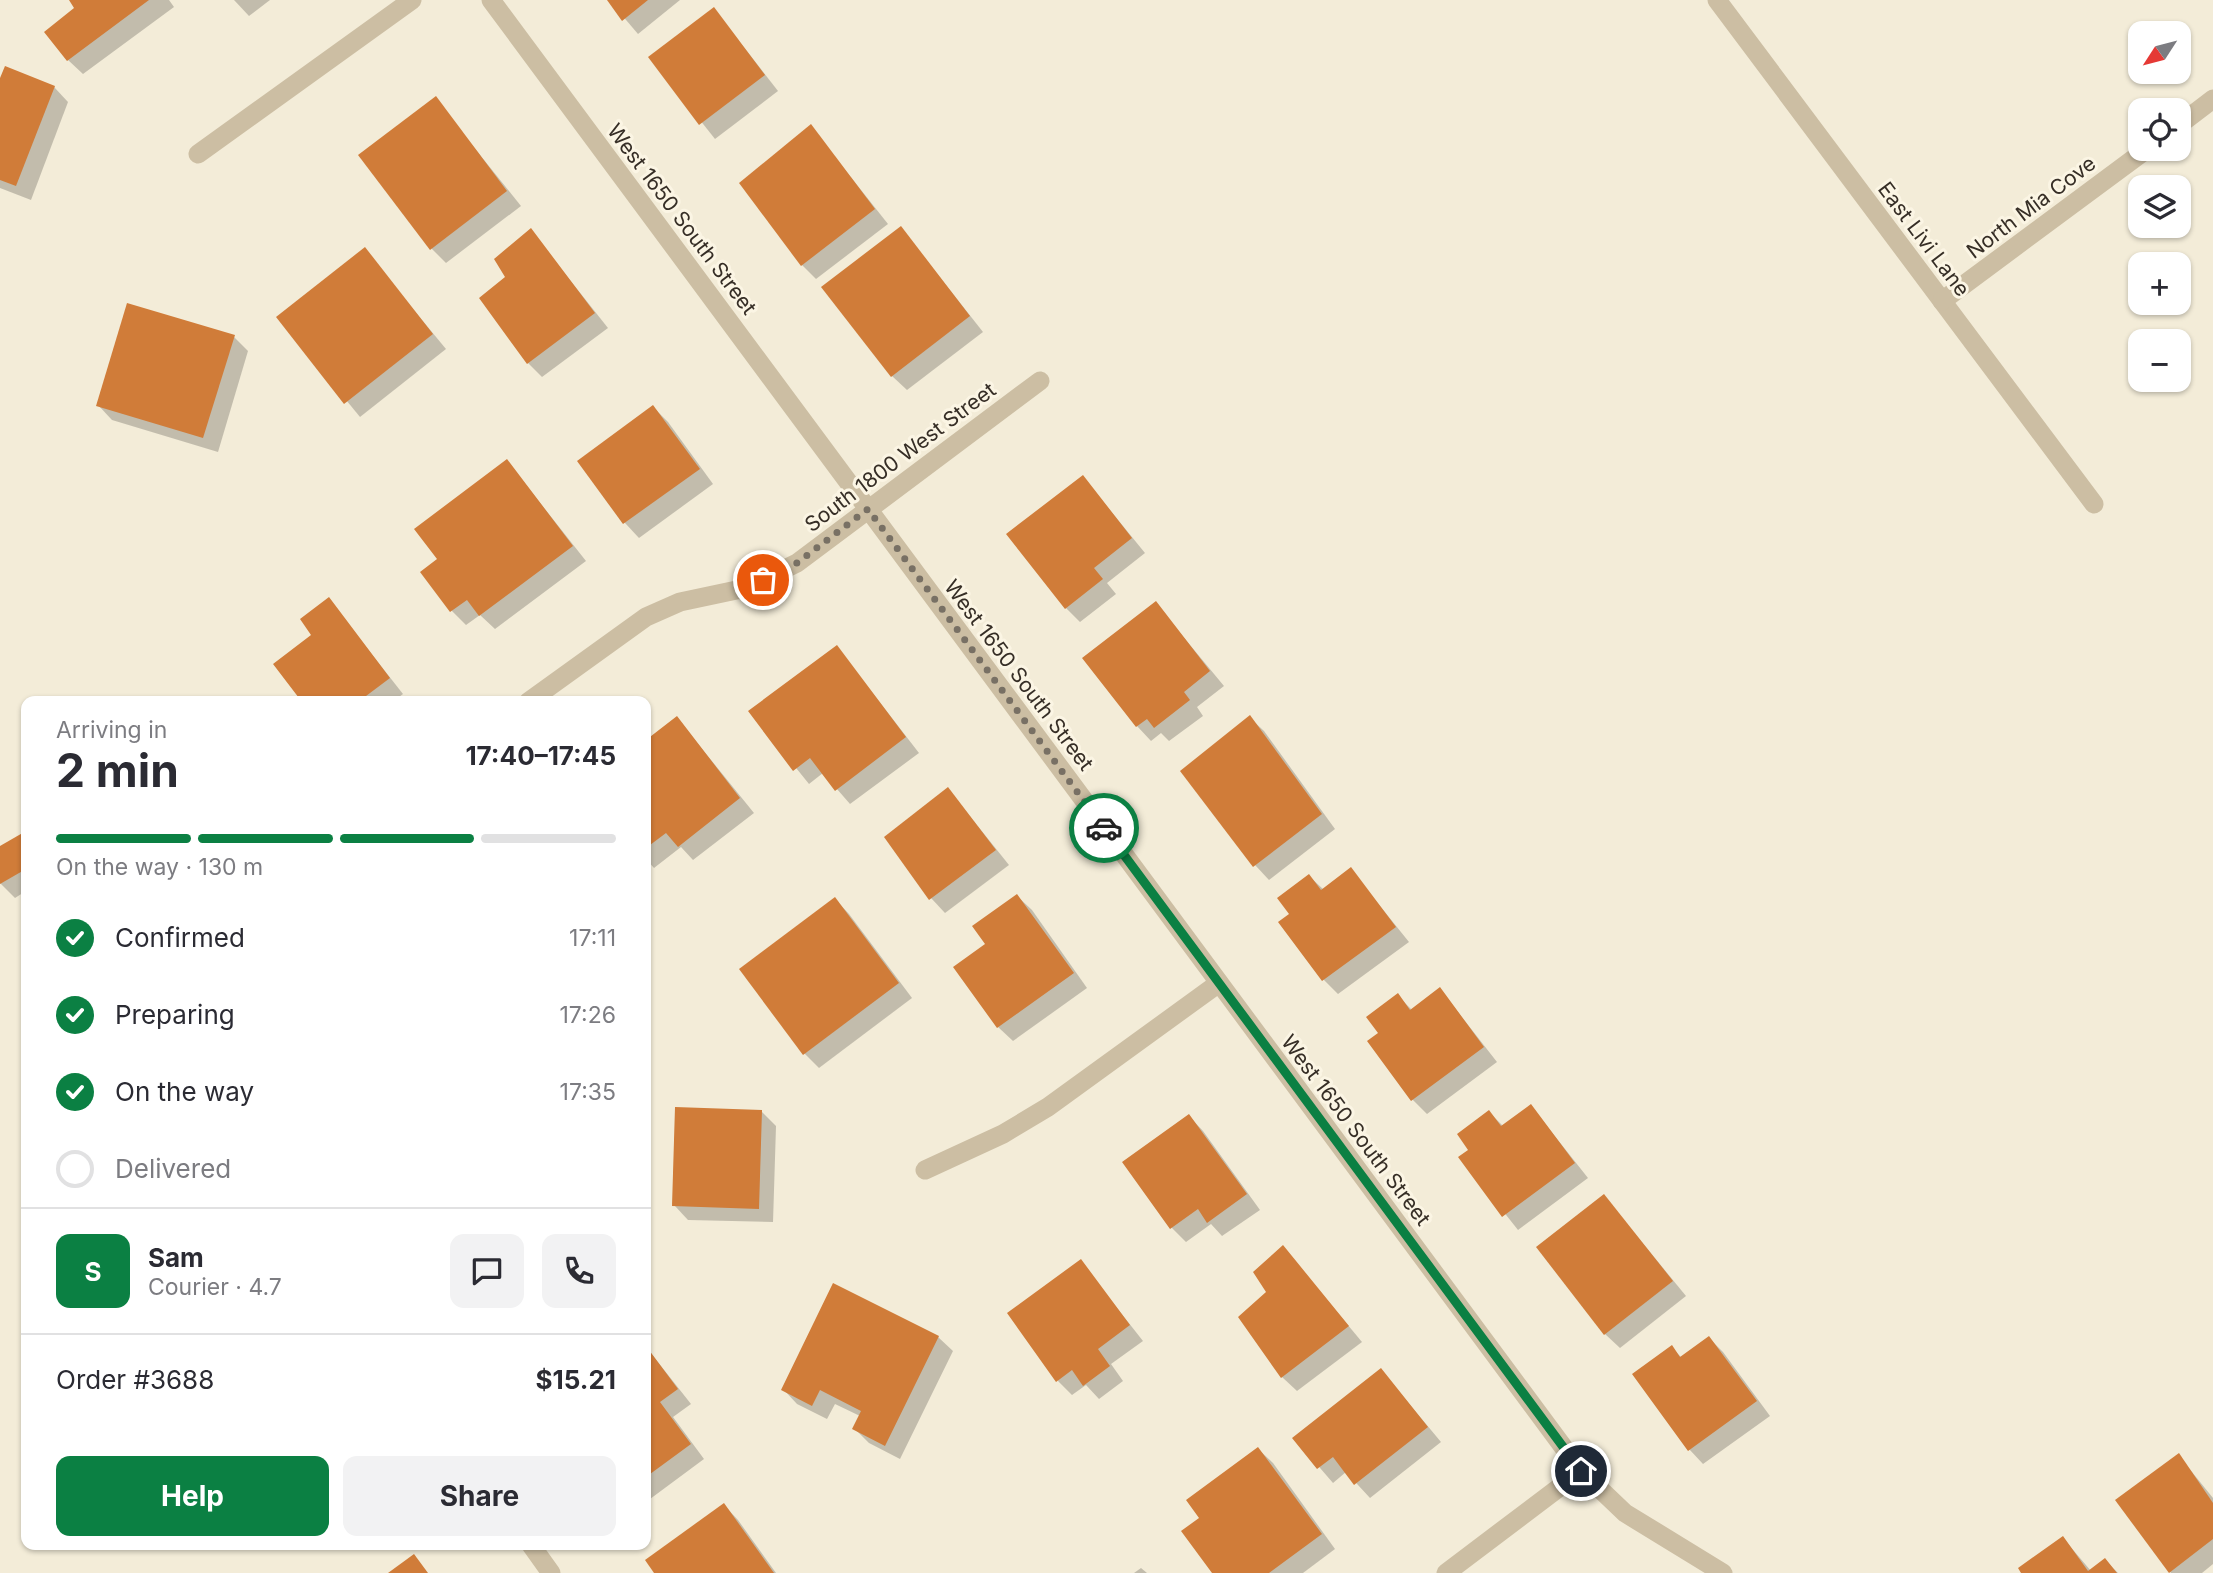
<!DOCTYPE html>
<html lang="en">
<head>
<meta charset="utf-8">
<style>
	body { margin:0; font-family:Inter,sans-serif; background:#f2f2f3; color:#2b2b33; height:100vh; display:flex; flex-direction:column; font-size:26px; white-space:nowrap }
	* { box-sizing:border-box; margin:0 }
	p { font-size:23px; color:#7c7c81 }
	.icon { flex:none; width:38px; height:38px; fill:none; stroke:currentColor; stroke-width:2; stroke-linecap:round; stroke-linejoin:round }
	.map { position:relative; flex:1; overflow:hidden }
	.side { position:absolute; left:21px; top:696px; width:630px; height:854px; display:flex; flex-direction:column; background:#fff; border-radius:14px; box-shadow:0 2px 5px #0004 }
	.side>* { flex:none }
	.needle { width:46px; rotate:234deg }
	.fabs { position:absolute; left:2128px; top:21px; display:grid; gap:14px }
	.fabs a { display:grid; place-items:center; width:63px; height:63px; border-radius:14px; background:#fff; box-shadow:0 2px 5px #0004; font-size:35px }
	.pin { position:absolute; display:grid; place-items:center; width:60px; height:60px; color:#fff; margin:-30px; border:4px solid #fff; border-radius:50%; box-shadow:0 2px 7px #0007 }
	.courier { position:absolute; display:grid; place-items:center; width:70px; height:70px; margin:-35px; border:5px solid #0b8043; border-radius:50%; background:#fff; color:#222; box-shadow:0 2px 9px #0007 }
	.head em { font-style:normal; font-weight:700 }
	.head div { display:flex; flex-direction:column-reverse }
	.head { display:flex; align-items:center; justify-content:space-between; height:119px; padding:0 35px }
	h1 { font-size:46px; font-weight:700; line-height:52px }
	.bar { display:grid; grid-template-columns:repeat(4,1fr); gap:10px 7px; align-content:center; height:84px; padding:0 35px }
	.bar i { height:9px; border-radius:5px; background:#e1e1e2 }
	.bar .current { background:#0b8043 }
	.bar p { grid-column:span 4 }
	.line { display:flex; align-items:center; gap:18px; padding:0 35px; border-top:2px solid #e1e1e2 }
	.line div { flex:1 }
	.round { display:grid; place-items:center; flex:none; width:74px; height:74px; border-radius:14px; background:#f2f2f3 }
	ol { padding:0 35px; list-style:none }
	li { display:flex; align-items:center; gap:21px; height:77px }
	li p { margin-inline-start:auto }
	li .icon { padding:7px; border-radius:50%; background:#0b8043; color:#fff; stroke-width:4 }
	li:last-child { color:#7c7c81 }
	li i { width:38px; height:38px; border:4px solid #e1e1e2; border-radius:50% }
	.button { display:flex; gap:14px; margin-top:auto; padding:14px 35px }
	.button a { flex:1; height:80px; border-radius:14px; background:#0b8043; color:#fff; font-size:28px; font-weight:700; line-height:80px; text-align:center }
	.button a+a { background:#f2f2f3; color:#2b2b33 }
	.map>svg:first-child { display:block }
	.shadow { fill:#0003 }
	.building { fill:#d07c39 }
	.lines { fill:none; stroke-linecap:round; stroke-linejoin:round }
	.minor { stroke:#ccbea3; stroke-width:19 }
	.done { stroke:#787064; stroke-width:7; stroke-dasharray:0 12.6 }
	.route { stroke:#0b8043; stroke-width:9 }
	.labels { text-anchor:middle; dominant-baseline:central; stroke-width:6; stroke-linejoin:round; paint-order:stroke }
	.street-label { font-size:21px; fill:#362e26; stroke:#fbf5e4 }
</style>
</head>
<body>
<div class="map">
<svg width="2213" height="1573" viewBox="0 0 2213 1573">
	<rect width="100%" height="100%" fill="#f3ecd8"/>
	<g class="shadow">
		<polygon points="71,0 169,0 174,7 83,74 68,60 77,9"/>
		<polygon points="234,0 270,0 249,16"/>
		<polygon points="609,0 680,0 638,34"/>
		<polygon points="714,9 778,91 715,139 650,57"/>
		<polygon points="0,82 54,87 68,102 31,200 0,188"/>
		<polygon points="435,99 521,206 446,263 432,249"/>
		<polygon points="811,127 888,224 816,279 802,265"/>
		<polygon points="901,228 983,332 907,390 892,376"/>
		<polygon points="531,231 608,328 542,377 528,363 508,277"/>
		<polygon points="364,250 446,349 360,417 278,317"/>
		<polygon points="234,337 248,351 218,452 112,420 98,405"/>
		<polygon points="653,407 668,422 713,484 639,538 625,523 579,461"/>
		<polygon points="507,461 586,561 495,629 480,615 466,625 452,611 439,559"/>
		<polygon points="1083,477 1145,553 1107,583 1116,594 1080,622 1066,608"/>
		<polygon points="329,600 403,694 392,702 304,702 314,635"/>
		<polygon points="1156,604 1224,686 1197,707 1203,716 1169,741 1161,733 1151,741 1137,726"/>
		<polygon points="837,647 919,753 850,804 823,773 809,784 751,712"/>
		<polygon points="1249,717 1264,731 1335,829 1269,880 1255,865"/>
		<polygon points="677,718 754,813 693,860 681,847 654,868 646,859 646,742"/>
		<polygon points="948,789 1009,865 945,913 931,898"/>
		<polygon points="26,833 26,891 15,898 0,883 0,848"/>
		<polygon points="1351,870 1409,942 1338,994 1324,980 1292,914 1309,876 1324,890"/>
		<polygon points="1017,896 1032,910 1087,988 1013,1041 998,1027 987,944"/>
		<polygon points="835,899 849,914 912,998 819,1068 804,1053"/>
		<polygon points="1440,989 1497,1062 1427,1114 1412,1099 1380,1034 1398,996 1412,1010"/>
		<polygon points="1531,1106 1588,1178 1518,1230 1461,1158 1471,1150 1489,1112 1503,1126"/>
		<polygon points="761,1111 776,1126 773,1222 688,1220 674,1205"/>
		<polygon points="1189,1116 1203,1131 1260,1210 1222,1236 1211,1224 1186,1242 1172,1228 1125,1162"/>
		<polygon points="1604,1196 1686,1296 1620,1348 1605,1334"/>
		<polygon points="1283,1247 1362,1342 1297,1391 1282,1377 1268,1292"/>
		<polygon points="1080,1261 1143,1341 1111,1364 1123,1381 1099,1399 1086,1385 1072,1395 1058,1381"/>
		<polygon points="938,1337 953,1351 900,1459 869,1443 854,1428 860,1416 835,1404 827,1419 797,1404 783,1389"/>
		<polygon points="1709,1338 1723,1352 1770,1416 1703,1464 1689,1449 1672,1348 1682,1358"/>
		<polygon points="646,1347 691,1404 673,1417 704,1459 646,1502"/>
		<polygon points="1381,1370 1441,1442 1370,1498 1346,1472 1333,1483 1295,1439"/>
		<polygon points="1258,1449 1273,1463 1335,1549 1303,1573 1215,1573 1201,1518"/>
		<polygon points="2179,1456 2213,1498 2213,1564 2202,1573 2171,1573 2118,1500"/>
		<polygon points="724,1505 738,1520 776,1573 656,1573"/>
		<polygon points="2063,1538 2091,1571 2105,1560 2118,1573 2024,1573"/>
		<polygon points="1141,1568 1147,1573 1134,1573"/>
	</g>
	<g class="building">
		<polygon points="69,0 149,0 67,61 44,32 74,8"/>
		<polygon points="607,0 648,0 622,21"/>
		<polygon points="714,7 765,75 699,125 648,57"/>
		<polygon points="5,66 55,86 16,186 0,180 0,78"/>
		<polygon points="436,96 507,191 430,250 358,155"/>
		<polygon points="811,124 875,209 801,266 739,183"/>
		<polygon points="901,226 970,316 891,377 821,287"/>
		<polygon points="531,228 595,313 527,364 479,298 505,277 494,259"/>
		<polygon points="365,247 433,334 344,404 276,317"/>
		<polygon points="127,303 235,335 203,438 96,406"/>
		<polygon points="653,405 700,469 623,524 577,461"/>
		<polygon points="507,459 573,546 479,616 467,600 450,612 420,572 437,559 414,529"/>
		<polygon points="1083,475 1132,538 1094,568 1103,579 1065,609 1006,534"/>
		<polygon points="329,597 390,678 358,702 302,702 273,664 311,635 300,619"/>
		<polygon points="1156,601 1210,671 1184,692 1190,700 1154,728 1147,719 1136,727 1082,658"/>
		<polygon points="837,645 906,737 835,791 810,758 793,771 748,711"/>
		<polygon points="1250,715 1322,814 1253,867 1180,771"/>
		<polygon points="677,716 740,798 678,847 666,833 646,848 646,740"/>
		<polygon points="948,787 996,850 929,900 884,837"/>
		<polygon points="26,831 26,869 0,884 0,846"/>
		<polygon points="1351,867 1396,927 1322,981 1278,922 1289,914 1277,898 1309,874 1321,890"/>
		<polygon points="1017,894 1074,973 997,1028 953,967 985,944 972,926"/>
		<polygon points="835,897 899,983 803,1055 739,969"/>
		<polygon points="1440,987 1484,1047 1411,1101 1367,1041 1378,1033 1366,1017 1398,993 1410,1010"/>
		<polygon points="1531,1104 1575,1163 1502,1217 1458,1157 1468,1150 1457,1134 1489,1110 1501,1126"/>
		<polygon points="675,1107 762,1110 759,1209 672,1206"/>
		<polygon points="1189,1114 1247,1194 1207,1223 1198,1209 1170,1229 1122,1162"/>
		<polygon points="1604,1194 1673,1281 1604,1335 1536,1247"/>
		<polygon points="1283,1245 1349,1326 1281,1378 1238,1317 1266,1292 1253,1272"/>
		<polygon points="1081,1259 1130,1325 1098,1349 1110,1366 1083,1386 1072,1370 1056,1382 1007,1313"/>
		<polygon points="833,1283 939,1336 885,1446 852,1429 861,1411 820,1390 812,1406 781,1390"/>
		<polygon points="1709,1336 1757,1401 1688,1451 1632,1374 1672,1345 1680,1357"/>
		<polygon points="646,1346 678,1389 660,1402 691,1444 646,1477"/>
		<polygon points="1381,1368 1428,1427 1354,1485 1333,1457 1317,1469 1292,1438"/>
		<polygon points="1258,1447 1322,1534 1269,1573 1212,1573 1181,1531 1199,1518 1186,1500"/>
		<polygon points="2179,1453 2213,1503 2213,1539 2169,1573 2115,1500"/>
		<polygon points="724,1503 774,1573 654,1573 645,1560"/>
		<polygon points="2063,1536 2088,1571 2105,1558 2117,1573 2021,1573 2018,1568"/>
		<polygon points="414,1554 428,1573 388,1573"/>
	</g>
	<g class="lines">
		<g class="minor">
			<polyline points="491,0 1581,1471 1625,1513 1723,1573"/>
			<polyline points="1717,0 2094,504"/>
			<polyline points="2179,125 2213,99"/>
			<polyline points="198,154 412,0"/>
			<polyline points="1942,301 2147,149"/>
			<polyline points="528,702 646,617 680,602 746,588 797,563 1040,381"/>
			<polyline points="925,1170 1003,1134 1048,1107 1219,983"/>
			<polyline points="531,1545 551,1573"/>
			<polyline points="1446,1573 1581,1471"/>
		</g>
	</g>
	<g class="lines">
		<polyline class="done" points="763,580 797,563 868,509 1104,828"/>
		<polyline class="route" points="1104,828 1581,1471"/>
	</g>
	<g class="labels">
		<g class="street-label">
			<text transform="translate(2031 207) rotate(-37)">North Mia Cove</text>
			<text transform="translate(682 219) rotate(53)">West 1650 South Street</text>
			<text transform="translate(1924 239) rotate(53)">East Livi Lane</text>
			<text transform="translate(900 457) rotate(-37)">South 1800 West Street</text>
			<text transform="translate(1019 675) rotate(53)">West 1650 South Street</text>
			<text transform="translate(1356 1130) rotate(53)">West 1650 South Street</text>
		</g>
	</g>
</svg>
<div class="fabs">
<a><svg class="needle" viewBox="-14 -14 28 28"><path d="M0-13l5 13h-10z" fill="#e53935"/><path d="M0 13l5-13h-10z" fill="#7c7c81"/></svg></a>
<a><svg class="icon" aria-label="locate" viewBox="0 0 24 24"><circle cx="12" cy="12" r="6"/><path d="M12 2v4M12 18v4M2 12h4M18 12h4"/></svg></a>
<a><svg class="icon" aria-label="layers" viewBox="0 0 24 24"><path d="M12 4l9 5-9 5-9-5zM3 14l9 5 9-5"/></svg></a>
<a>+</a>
<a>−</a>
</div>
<div class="pin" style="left:763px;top:580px;background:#ea580c"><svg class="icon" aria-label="bag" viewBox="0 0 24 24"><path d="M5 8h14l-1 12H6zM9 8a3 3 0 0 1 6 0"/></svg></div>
<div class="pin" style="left:1581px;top:1471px;background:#1f2937"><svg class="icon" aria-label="home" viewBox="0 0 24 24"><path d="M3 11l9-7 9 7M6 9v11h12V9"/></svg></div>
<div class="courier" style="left:1104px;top:828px"><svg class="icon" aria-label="car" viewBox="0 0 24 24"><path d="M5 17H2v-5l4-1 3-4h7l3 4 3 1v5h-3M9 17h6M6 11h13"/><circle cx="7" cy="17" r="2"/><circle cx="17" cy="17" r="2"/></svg></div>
<section class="side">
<div class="head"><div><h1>2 min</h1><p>Arriving in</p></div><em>17:40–17:45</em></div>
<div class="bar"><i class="current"></i><i class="current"></i><i class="current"></i><i></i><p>On the way · 130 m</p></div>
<ol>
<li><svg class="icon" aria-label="check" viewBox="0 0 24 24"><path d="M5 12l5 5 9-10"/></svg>Confirmed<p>17:11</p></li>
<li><svg class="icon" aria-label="check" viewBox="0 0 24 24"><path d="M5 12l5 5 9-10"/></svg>Preparing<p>17:26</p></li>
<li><svg class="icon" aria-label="check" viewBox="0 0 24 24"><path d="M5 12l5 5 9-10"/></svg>On the way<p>17:35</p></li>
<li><i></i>Delivered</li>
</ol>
<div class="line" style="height:126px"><b class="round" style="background:#0b8043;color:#fff">S</b><div><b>Sam</b><p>Courier · 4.7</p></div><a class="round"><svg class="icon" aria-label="chat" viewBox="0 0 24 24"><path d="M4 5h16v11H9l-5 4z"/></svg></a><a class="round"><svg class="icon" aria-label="phone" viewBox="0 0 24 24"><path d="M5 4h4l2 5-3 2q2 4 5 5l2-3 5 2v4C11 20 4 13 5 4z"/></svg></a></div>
<div class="line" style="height:91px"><div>Order #3688</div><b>$15.21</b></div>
<div class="button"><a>Help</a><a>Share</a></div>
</section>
</div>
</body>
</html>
